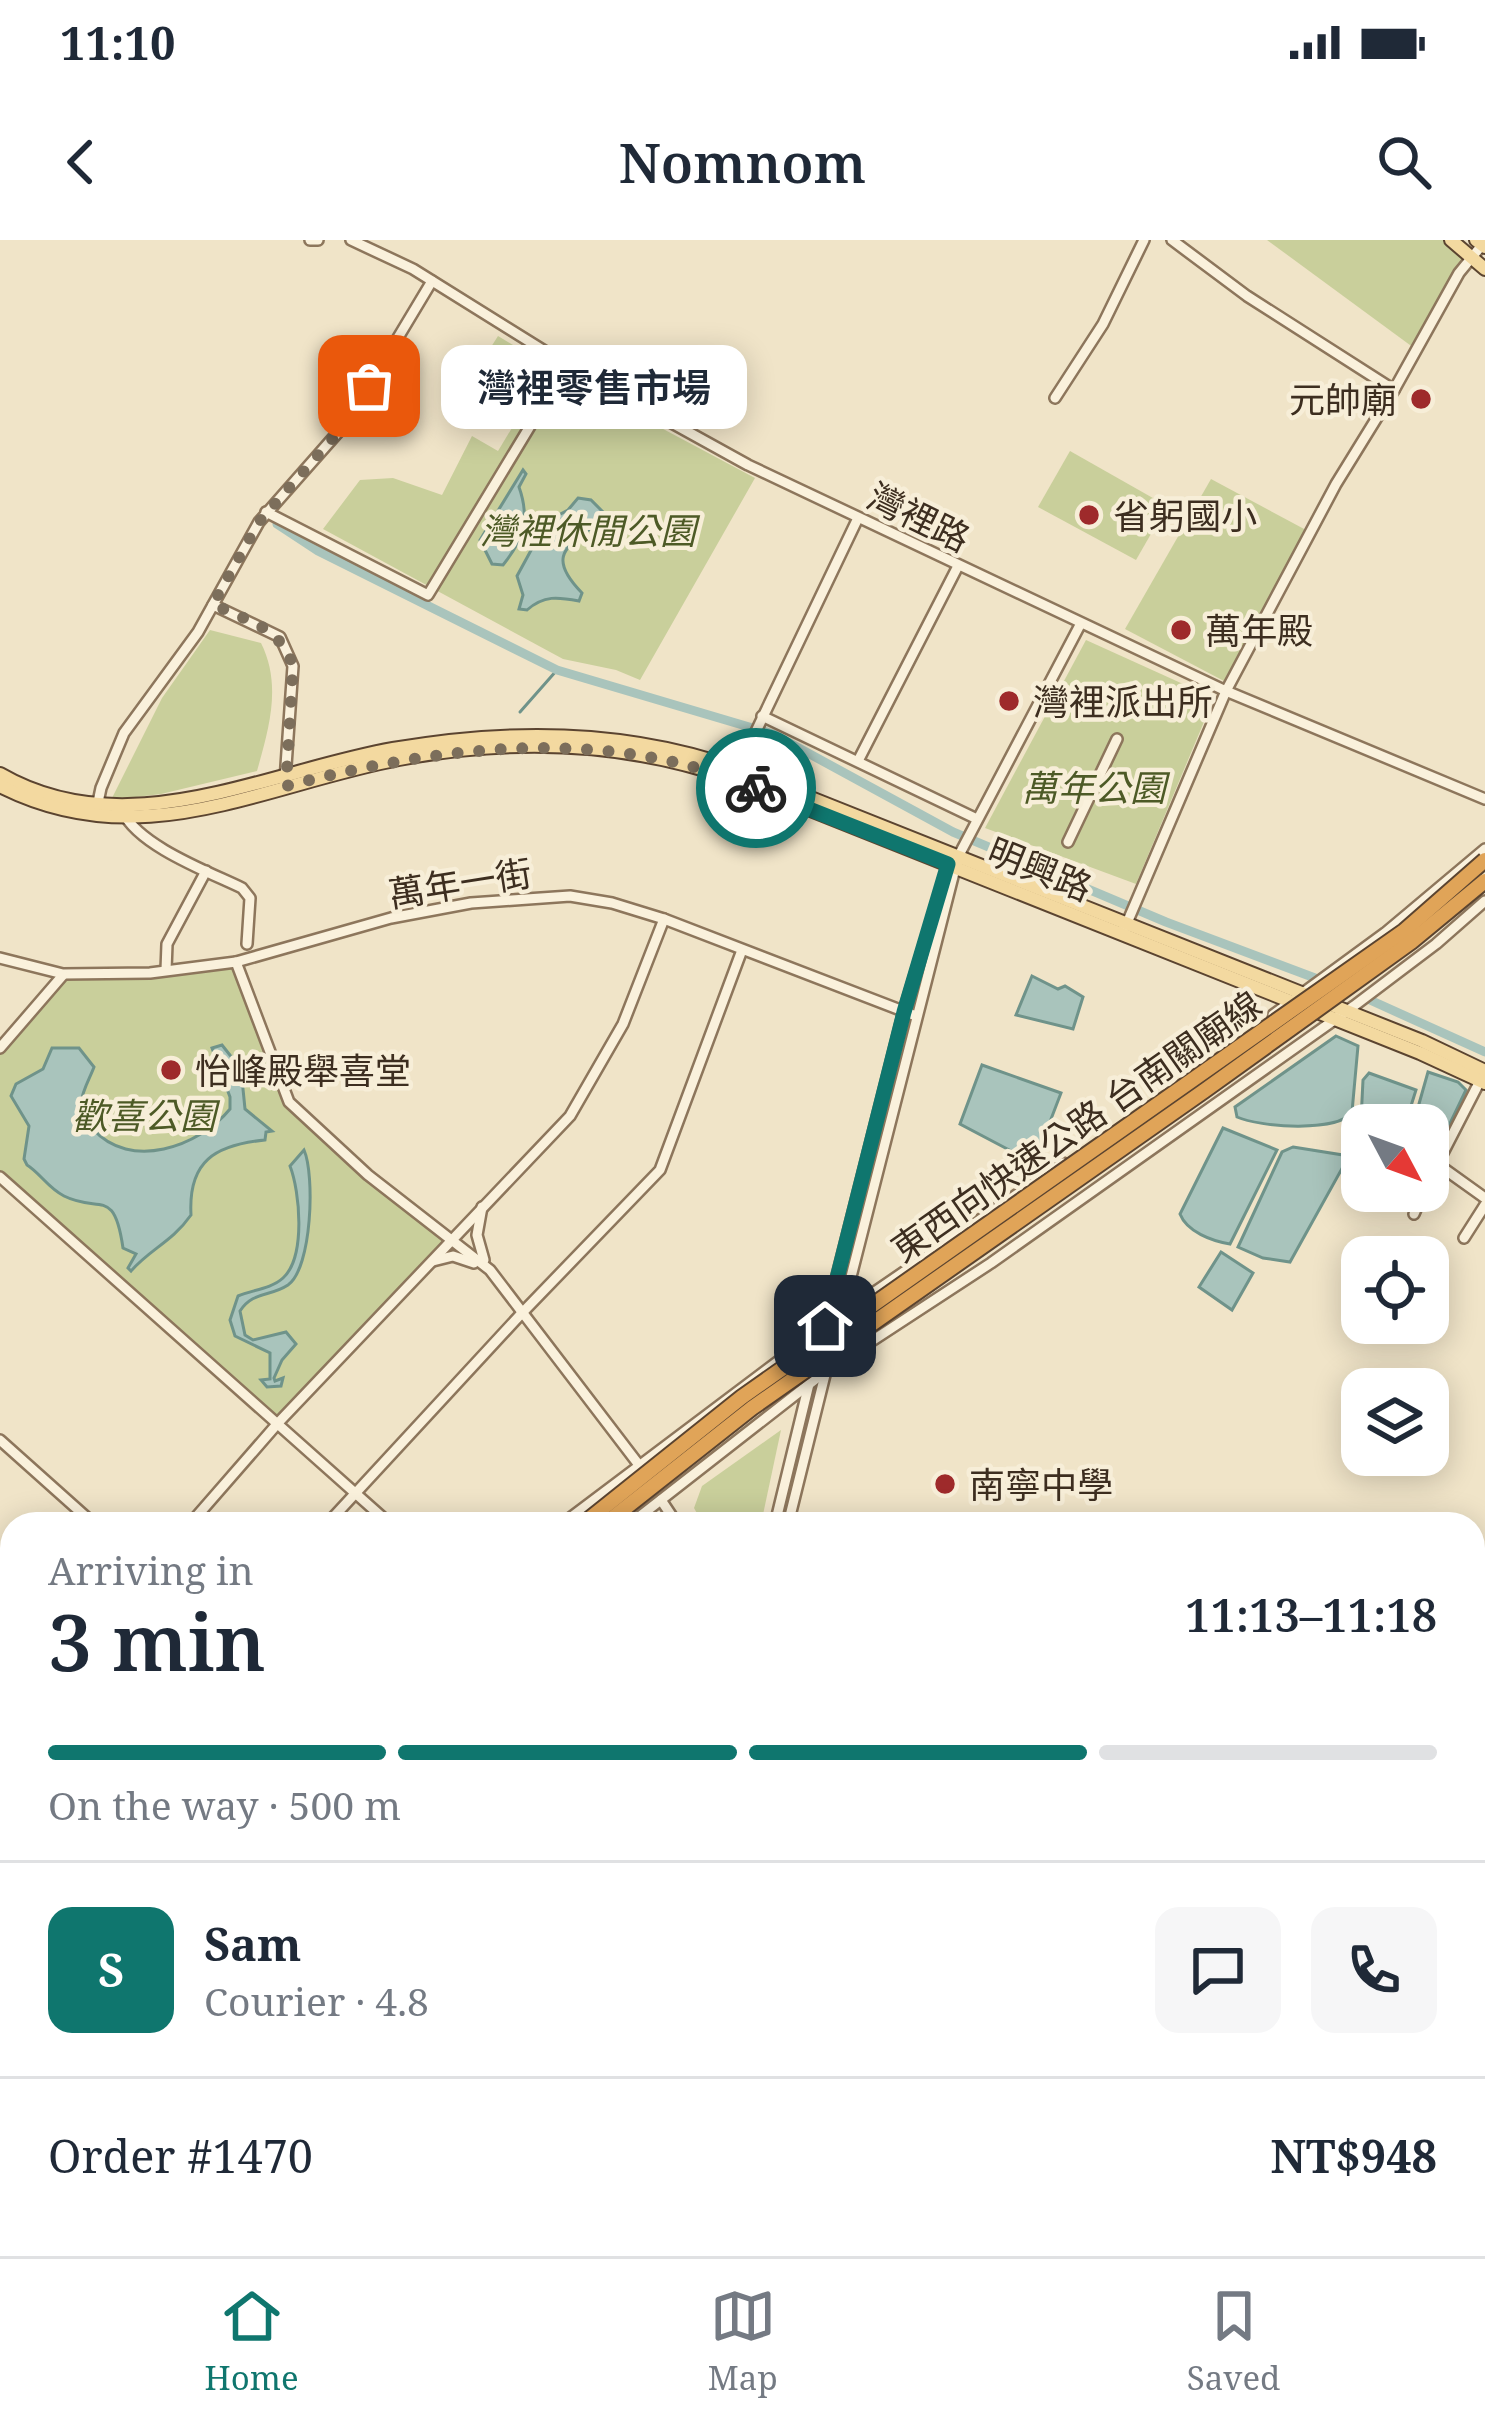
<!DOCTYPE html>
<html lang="en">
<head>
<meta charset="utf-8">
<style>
	body { margin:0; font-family:"Noto Serif","Noto Sans TC",serif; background:#f6f6f7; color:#1f2937; height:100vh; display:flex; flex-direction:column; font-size:45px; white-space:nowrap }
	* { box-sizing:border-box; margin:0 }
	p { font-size:39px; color:#747a83 }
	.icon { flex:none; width:66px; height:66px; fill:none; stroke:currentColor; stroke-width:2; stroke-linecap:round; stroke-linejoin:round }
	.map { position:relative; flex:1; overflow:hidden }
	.side { position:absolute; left:0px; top:1272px; width:1485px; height:744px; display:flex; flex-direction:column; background:#fff; border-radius:36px 36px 0 0; box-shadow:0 6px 30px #0003 }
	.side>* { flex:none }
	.needle { width:78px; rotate:131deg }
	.buttons { position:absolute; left:1341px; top:864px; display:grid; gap:24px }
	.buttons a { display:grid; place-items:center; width:108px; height:108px; border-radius:24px; background:#fff; box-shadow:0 6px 30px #0003; font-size:60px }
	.pin { position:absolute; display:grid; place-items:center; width:102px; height:102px; color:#fff; margin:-51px; border-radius:24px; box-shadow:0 6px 18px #0006 }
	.courier { position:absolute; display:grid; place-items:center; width:120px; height:120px; margin:-60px; border:9px solid #0f766e; border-radius:50%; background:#fff; color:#222; box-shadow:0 3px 15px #0007 }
	.bubble { position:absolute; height:84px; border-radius:24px; background:#fff; box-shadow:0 6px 30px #0003; font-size:39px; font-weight:600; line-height:84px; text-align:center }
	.summary em { font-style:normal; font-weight:600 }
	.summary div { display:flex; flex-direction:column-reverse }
	.summary { display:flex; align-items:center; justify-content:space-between; height:204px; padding:0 48px }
	h1 { font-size:78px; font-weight:600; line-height:90px }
	.bar { display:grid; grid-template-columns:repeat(4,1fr); gap:18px 12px; align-content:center; height:144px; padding:0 48px }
	.bar i { height:15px; border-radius:9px; background:#e0e1e3 }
	.bar .current { background:#0f766e }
	.bar p { grid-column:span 4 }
	.line { display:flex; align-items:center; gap:30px; padding:0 48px; border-top:3px solid #e0e1e3 }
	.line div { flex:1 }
	.round { display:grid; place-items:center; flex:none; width:126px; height:126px; border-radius:24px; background:#f6f6f7 }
	.status { display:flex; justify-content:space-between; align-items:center; height:84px; padding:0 60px; background:#fff; direction:ltr }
	.status svg { height:33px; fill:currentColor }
	header { display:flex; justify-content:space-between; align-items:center; height:156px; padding:0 48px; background:#fff; font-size:54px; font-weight:600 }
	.menu { display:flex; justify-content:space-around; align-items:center; height:168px; border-top:3px solid #e0e1e3; background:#fff; font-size:33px; color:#747a83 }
	.menu a { display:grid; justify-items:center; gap:6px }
	.menu .current { color:#0f766e }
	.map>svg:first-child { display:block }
	.green { fill:#c9cf9b }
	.cemetery { fill:#bfc49a }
	.water { fill:#a9c4bc; stroke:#6f938a; stroke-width:3 }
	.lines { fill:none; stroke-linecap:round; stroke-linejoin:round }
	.stream { stroke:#6f938a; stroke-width:3 }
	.canal { stroke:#a9c4bc; stroke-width:9 }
	.minor-casing { stroke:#8d765c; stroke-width:14 }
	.major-casing { stroke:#5b4430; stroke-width:16 }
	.highway-casing { stroke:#5b4430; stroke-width:18 }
	.minor { stroke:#faf1dc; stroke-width:9 }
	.major { stroke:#f3d9a0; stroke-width:12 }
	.highway { stroke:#e0a458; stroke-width:14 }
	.highway-bridge-casing { stroke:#5b4430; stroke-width:18; stroke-linecap:butt }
	.highway-bridge { stroke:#e0a458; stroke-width:14 }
	.done { stroke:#7c6e5b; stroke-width:12; stroke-dasharray:0 21.6 }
	.route { stroke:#0f766e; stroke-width:15 }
	.poi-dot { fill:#9e2a2b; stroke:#f7eed8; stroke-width:4.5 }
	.labels { text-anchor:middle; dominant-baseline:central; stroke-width:9; stroke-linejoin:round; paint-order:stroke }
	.poi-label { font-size:36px; fill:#3d2e20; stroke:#f7eed8; text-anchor:start }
	.street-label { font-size:36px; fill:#3d2e20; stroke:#f7eed8 }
	.park-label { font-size:36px; font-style:italic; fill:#4d5a26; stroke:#f7eed8 }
</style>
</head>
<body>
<div class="status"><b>11:10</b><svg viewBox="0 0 49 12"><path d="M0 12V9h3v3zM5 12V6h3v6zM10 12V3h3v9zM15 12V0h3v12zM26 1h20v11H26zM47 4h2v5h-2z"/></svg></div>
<header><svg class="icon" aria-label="back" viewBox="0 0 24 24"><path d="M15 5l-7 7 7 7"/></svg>Nomnom<svg class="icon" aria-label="search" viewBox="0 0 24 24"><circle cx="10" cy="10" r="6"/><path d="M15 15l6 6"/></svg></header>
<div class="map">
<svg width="1485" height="2016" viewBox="0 0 1485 2016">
	<rect width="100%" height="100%" fill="#f0e4c8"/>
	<g class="green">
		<polygon points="1267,0 1444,0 1464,17 1414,108"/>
		<polygon points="498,96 577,143 755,238 640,440 616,430 563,419 323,289 360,240 393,238 442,255 472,196 498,211 542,138 491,107"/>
		<polygon points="1070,211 1167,266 1136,320 1038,267"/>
		<polygon points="1211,239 1306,290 1224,441 1125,389"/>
		<path d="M210,390L261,403C282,445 269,488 257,531L161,554L111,560L162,458Z"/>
		<polygon points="1086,400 1214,458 1136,644 985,588"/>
		<polygon points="236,722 289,862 450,999 278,1183 0,937 0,808 63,734 102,735"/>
		<polygon points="781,1190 761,1284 703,1284 694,1268 702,1246"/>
	</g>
	<polygon class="cemetery" points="276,2004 529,2004 535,2016 276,2016"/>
	<g class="water">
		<path d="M523,230L526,234L519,247C530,278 524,299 503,325L492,324L480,300Z"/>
		<path d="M578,258L591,260L605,274C585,303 536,306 582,353L579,361C558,357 544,355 527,370L519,369L523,355L517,336L547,281L568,270Z"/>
		<polygon points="1032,736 1058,749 1065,746 1083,757 1073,789 1016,775"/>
		<path d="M1336,796L1358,806L1352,872C1338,893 1259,887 1237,877L1235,867Z"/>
		<path d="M222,805L241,829L245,869L272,891L266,892L265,900C215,905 188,921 191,975C172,1002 150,1009 131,1031L128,1028L136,1014L123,1008C114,946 100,974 64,956C48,948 40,933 27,925L24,919L29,886L11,856L16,844L43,829L52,808H79L94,827C90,838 82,851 81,863C80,874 86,882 93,889C130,931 199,907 230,869V857L212,808Z"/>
		<polygon points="982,825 1061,853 1038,913 1030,921 960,884"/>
		<polygon points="1428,832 1458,842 1466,850 1434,917 1428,914 1428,885 1413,885"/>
		<polygon points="1369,833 1416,850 1405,885 1362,885 1362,901 1360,901 1363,840"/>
		<path d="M1223,888L1277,910L1230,1004C1212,1001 1187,992 1180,974Z"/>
		<polygon points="1293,907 1349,916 1290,1022 1263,1018 1238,1007 1282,912"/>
		<path d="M304,910C315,935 312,1028 288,1045C270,1057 253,1051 240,1071L245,1095L253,1100L286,1092L296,1104L282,1120L274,1138L275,1141L283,1138L281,1146L267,1147L261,1140L270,1139V1113L235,1096L230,1080L238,1056C252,1050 271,1049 283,1038C306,1017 300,952 290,926Z"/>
		<polygon points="1221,1012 1253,1033 1232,1070 1199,1047"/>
	</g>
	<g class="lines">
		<polyline class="stream" points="520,472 557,430"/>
		<g class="canal">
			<polyline points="277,284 318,311 557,430 773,494 953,592 1166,682 1315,738"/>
			<polyline points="1370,760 1485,812"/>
		</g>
		<g class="minor-casing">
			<g id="minor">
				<polyline points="310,0 318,0"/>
				<polyline points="351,0 413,29 567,125 748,225 1226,451 1485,559"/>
				<polyline points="1172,0 1247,56 1394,150"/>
				<polyline points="1055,158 1103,84 1144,0"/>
				<polyline points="266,272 428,355 567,125"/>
				<polyline points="213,365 280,397 293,426 285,540"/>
				<polyline points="762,476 977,579"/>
				<polyline points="858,521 958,326"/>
				<polyline points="738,529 858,278"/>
				<polyline points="97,567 101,548 124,493 198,392 259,282 348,181 432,41"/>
				<path d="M123,572C139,606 209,632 242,648L250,658L247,704"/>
				<polyline points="1068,602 1117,499"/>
				<polyline points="1124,690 1226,451 1336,244 1394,150 1459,33 1482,5"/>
				<polyline points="0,718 63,734 150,733 236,722 391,678 471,663 570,656 612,663 664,679 916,776"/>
				<polyline points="236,722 289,862 368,935 490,1030 639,1225"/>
				<polyline points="166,730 167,704 206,631"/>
				<polyline points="1273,775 1385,693 1485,609"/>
				<polyline points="0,808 63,735"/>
				<polyline points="1436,923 1485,958"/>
				<polyline points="0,937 390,1284"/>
				<polyline points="1428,942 1482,837"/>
				<polyline points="482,967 477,995 484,1020"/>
				<polyline points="1414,974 1424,951"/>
				<polyline points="1464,998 1485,965"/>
				<polyline points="433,1021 453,1016 474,1023"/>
				<polyline points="842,1072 958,617 1080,385"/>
				<polyline points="824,1087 904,771 949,623"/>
				<polyline points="0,1200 94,1284"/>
				<polyline points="661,1260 677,1284"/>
				<polyline points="190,1284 278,1183 570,876 623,784 664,679"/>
				<polyline points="327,1284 522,1073 660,930 742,710"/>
				<polyline points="562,1284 825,1086 1063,923"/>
				<polyline points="630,1284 826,1131 991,1023 1354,766 1436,704 1485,661"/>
				<polyline points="775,1284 809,1144"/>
				<polyline points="788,1284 825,1135"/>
				<polyline points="0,1722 12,1714"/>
				<polyline points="1473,1753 1485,1740"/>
				<polyline points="0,1838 12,1826"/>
				<polyline points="579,2016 583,2004"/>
				<polyline points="592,2016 595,2004"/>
				<polyline points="1225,2016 1236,2004"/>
			</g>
		</g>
		<g class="major-casing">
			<g id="major">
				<polyline points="1451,0 1485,29"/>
				<polyline points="1476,0 1485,7"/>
				<path d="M0,534C126,607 264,532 393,509C508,489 627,489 738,529L1422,801L1485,831"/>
				<path d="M0,546C140,617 259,546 399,519C510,498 625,501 733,539L1420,813L1485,843"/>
			</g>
		</g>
		<g class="highway-casing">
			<g id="highway">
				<polyline points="0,1741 12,1733"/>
				<polyline points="0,1768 12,1758"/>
				<polyline points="0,1788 12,1777"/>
				<polyline points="0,1817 12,1804"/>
			</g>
		</g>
		<use href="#minor" class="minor"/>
		<use href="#major" class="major"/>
		<use href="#highway" class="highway"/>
		<g class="highway-bridge-casing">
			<g id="highway-bridge">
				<polyline points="583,1284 742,1157 1404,691 1485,620"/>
				<polyline points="605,1284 752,1168 1204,851 1411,702 1485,641"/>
			</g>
		</g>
		<use href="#highway-bridge" class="highway-bridge"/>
	</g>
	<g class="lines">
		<path class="done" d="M369,146L348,181L259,282L213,364C248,382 280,386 293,426L286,546C443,506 602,485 756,548"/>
		<polyline class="route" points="756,548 948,624 904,772 825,1086"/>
	</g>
	<g class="poi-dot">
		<circle cx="1421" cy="159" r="12"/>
		<circle cx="1089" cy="275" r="12"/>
		<circle cx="1181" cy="390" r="12"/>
		<circle cx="1009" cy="461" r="12"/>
		<circle cx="171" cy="830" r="12"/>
		<circle cx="945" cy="1244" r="12"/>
	</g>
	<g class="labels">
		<g class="poi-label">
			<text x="1397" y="159" text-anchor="end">元帥廟</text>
			<text x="1113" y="275">省躬國小</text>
			<text x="1205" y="390">萬年殿</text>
			<text x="1033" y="461">灣裡派出所</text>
			<text x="195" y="830">怡峰殿舉喜堂</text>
			<text x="969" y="1244">南寧中學</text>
		</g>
		<g class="street-label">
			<text transform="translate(919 277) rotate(26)">灣裡路</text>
			<text transform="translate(1040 629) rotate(22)">明興路</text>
			<text transform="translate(460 643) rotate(-9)">萬年一街</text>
			<text transform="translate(1076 886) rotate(-35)">東西向快速公路 台南關廟線</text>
		</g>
		<g class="park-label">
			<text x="588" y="290">灣裡休閒公園</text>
			<text x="1094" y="547">萬年公園</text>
			<text x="144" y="875">歡喜公園</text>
		</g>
	</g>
</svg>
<div class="buttons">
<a><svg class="needle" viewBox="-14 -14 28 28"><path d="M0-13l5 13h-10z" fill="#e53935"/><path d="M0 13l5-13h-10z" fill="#747a83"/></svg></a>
<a><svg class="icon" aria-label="locate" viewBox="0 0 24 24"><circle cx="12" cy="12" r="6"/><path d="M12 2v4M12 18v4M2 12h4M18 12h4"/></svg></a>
<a><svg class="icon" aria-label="layers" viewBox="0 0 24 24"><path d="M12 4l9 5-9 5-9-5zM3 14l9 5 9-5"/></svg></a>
</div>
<div class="pin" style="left:369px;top:146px;background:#ea580c"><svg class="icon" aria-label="bag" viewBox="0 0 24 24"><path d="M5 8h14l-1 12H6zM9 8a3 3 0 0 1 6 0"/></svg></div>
<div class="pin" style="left:825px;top:1086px;background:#1f2937"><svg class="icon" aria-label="home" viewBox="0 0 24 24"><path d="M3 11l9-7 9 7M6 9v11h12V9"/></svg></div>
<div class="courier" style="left:756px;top:548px"><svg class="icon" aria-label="bike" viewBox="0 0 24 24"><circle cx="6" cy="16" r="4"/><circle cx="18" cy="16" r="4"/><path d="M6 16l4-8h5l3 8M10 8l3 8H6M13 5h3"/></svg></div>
<div class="bubble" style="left:441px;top:105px;width:306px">灣裡零售市場</div>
<section class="side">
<div class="summary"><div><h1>3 min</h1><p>Arriving in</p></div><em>11:13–11:18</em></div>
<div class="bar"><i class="current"></i><i class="current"></i><i class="current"></i><i></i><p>On the way · 500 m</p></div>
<div class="line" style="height:216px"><b class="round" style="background:#0f766e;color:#fff">S</b><div><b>Sam</b><p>Courier · 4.8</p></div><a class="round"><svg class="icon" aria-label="chat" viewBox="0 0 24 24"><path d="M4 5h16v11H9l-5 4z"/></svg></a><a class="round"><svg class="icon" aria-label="phone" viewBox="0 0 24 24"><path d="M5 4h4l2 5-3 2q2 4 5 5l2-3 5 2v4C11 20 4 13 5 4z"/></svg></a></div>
<div class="line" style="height:156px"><div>Order #1470</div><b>NT$948</b></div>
</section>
</div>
<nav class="menu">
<a class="current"><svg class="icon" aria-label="home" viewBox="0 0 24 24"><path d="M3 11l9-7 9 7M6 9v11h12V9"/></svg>Home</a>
<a><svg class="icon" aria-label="map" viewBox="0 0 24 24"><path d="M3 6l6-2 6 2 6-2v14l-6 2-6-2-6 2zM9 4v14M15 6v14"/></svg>Map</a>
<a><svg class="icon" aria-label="saved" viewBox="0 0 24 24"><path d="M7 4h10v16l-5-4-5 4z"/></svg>Saved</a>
</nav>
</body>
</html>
